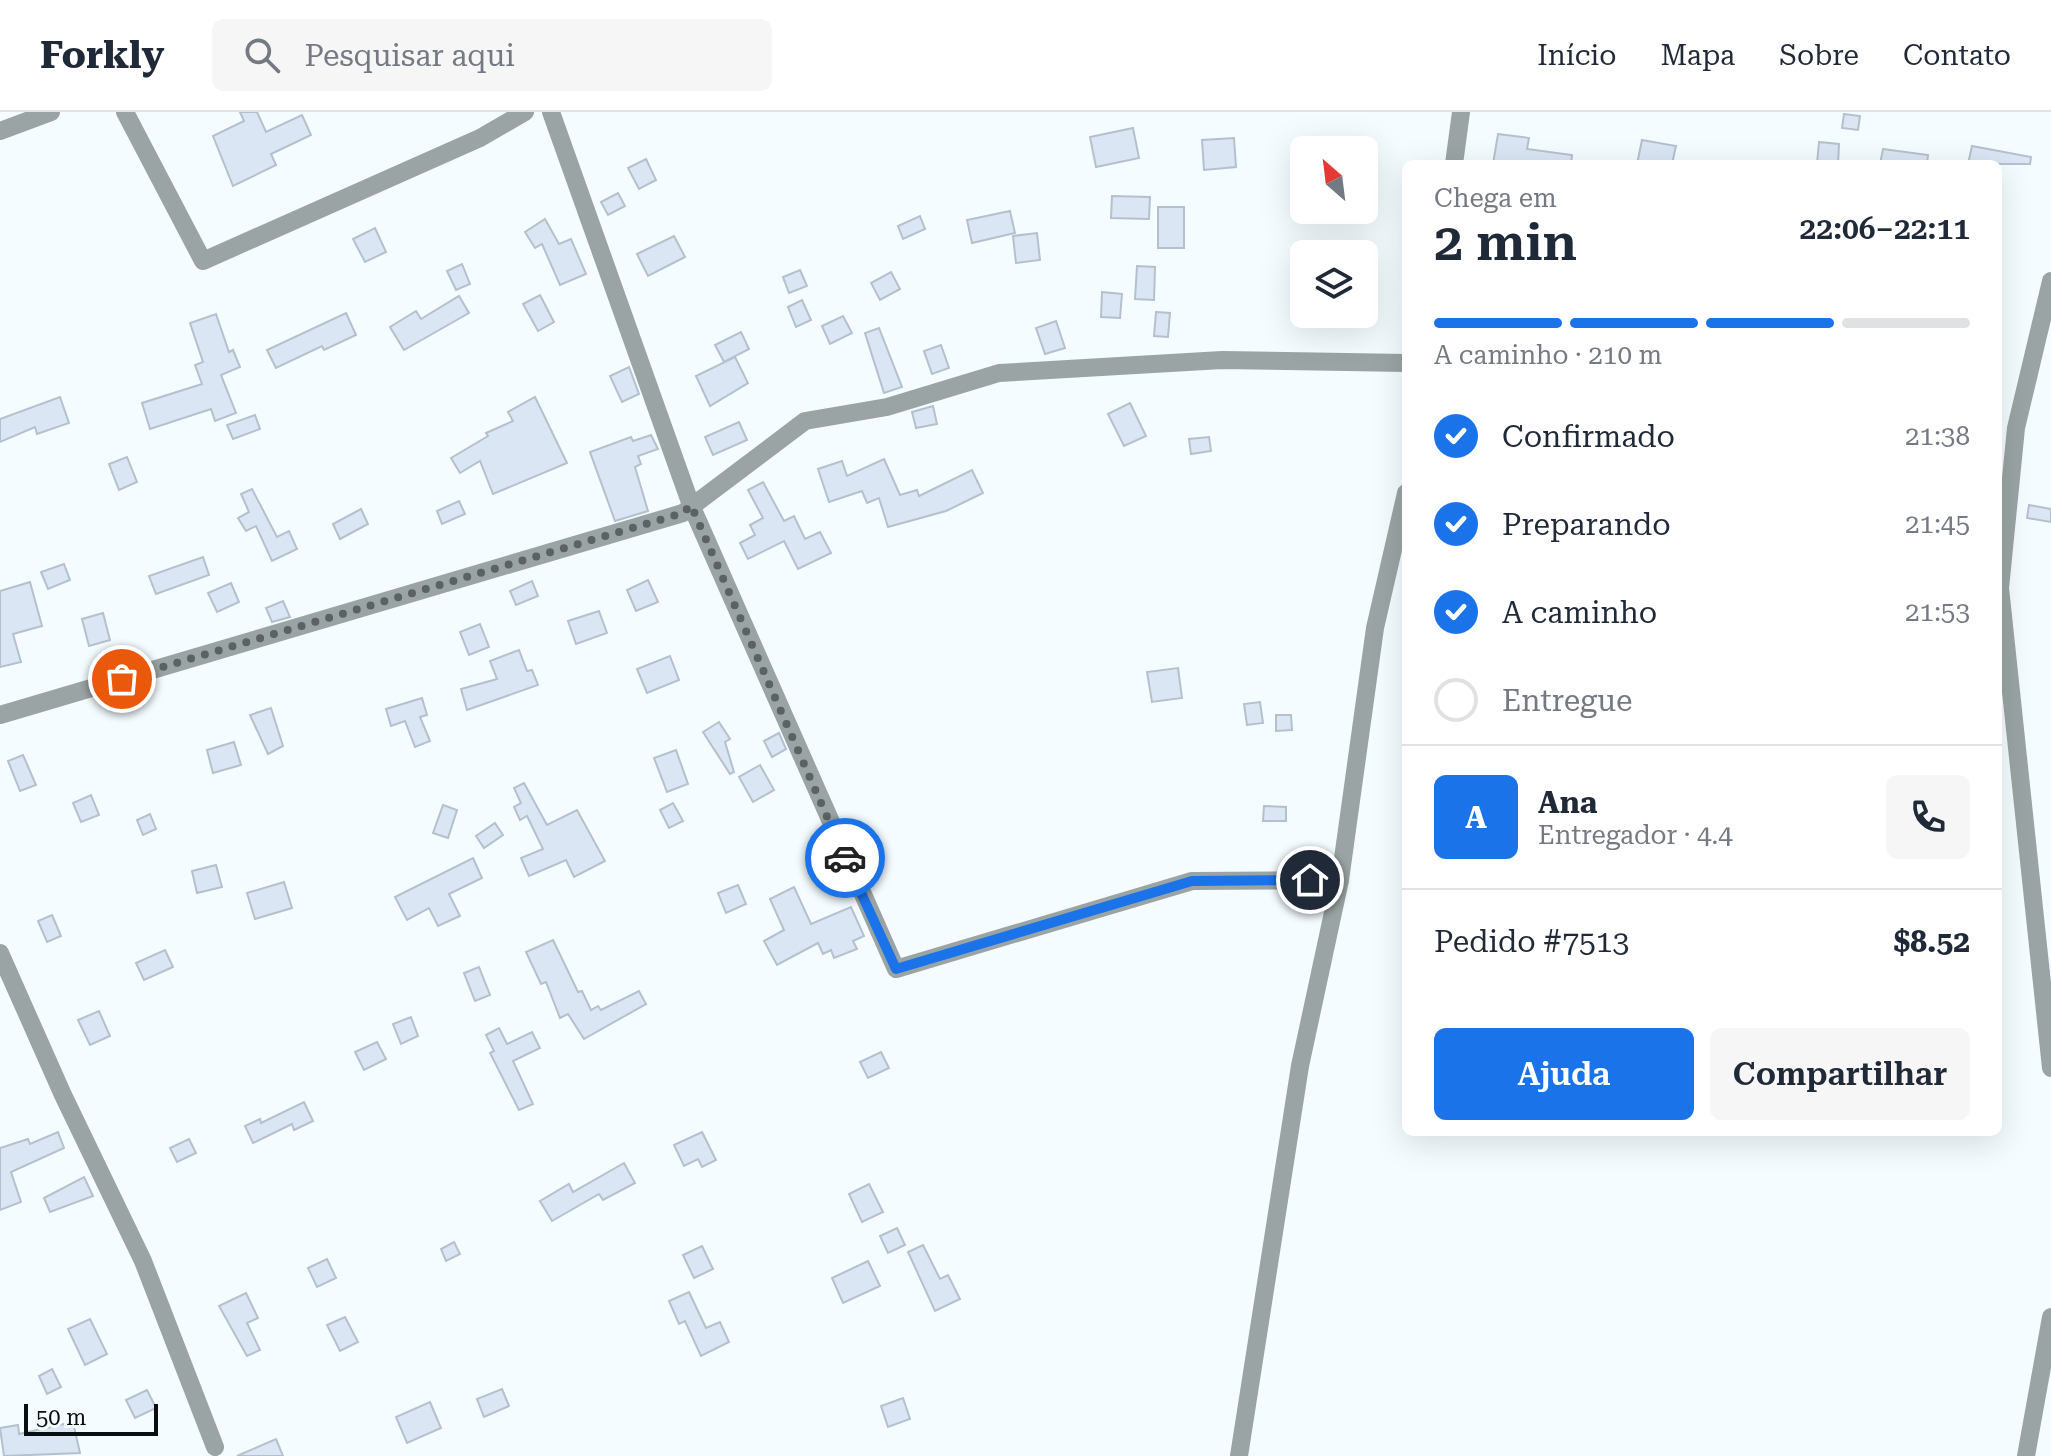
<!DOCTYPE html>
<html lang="pt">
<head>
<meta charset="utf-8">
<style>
	body { margin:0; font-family:"Roboto Serif",serif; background:#f6f6f7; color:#1f2937; height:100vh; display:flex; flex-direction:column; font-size:30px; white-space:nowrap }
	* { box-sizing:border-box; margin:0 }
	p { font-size:26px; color:#747a83 }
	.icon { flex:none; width:44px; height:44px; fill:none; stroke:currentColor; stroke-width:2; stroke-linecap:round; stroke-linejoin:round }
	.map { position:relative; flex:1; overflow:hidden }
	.panel { position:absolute; left:1402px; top:48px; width:600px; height:976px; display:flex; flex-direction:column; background:#fff; border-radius:12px; box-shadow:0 8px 32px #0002 }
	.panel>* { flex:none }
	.needle { width:52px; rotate:332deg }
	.buttons { position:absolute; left:1290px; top:24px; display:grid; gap:16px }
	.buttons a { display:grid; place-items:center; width:88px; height:88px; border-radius:12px; background:#fff; box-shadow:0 8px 32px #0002; font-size:40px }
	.scale { position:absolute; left:24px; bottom:20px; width:134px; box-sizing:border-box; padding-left:8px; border:4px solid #080e11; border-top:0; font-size:22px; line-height:28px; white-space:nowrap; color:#080e11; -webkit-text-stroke:6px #f4fcff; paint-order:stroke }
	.pin { position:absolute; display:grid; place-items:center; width:68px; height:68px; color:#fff; margin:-34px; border:4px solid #fff; border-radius:50%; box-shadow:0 2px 8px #0007 }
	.courier { position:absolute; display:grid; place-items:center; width:80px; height:80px; margin:-40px; border:6px solid #1a73e8; border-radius:50%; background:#fff; color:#222; box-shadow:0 2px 10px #0007 }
	.overview em { font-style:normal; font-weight:600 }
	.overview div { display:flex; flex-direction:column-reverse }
	.overview { display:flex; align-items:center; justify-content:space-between; height:136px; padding:0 32px }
	h1 { font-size:52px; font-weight:600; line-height:60px }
	.bar { display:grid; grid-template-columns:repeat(4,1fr); gap:12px 8px; align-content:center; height:96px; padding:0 32px }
	.bar i { height:10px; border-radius:6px; background:#e0e1e3 }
	.bar .selected { background:#1a73e8 }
	.bar p { grid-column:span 4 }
	.line { display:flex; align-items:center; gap:20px; padding:0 32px; border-top:2px solid #e0e1e3 }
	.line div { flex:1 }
	.round { display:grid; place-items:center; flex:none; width:84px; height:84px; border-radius:12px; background:#f6f6f7 }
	ol { padding:0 32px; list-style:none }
	li { display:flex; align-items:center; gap:24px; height:88px }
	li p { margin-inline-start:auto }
	li .icon { padding:8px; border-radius:50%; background:#1a73e8; color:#fff; stroke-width:4 }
	li:last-child { color:#747a83 }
	li i { width:44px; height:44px; border:4px solid #e0e1e3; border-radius:50% }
	.action { display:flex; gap:16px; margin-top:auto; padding:16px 32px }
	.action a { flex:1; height:92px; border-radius:12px; background:#1a73e8; color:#fff; font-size:32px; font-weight:600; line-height:92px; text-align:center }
	.action a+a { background:#f6f6f7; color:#1f2937 }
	header { display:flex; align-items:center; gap:48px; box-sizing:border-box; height:112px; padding:0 40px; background:#fff; border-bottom:2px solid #e0e1e3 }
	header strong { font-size:38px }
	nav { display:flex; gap:44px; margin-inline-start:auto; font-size:28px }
	.search { width:560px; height:72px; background:#f6f6f7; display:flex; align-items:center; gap:20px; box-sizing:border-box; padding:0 28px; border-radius:12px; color:#747a83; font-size:30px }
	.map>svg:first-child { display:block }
	.building { fill:#dae6f4; stroke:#b5c0ce; stroke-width:2 }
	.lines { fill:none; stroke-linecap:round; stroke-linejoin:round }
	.minor { stroke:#9ba4a4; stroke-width:18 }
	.done { stroke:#5b6164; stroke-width:8; stroke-dasharray:0 14.4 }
	.route { stroke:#1a73e8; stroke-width:10 }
</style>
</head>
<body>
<header>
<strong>Forkly</strong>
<div class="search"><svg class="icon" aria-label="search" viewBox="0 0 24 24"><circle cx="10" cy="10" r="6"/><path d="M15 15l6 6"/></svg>Pesquisar aqui</div>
<nav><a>Início</a><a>Mapa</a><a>Sobre</a><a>Contato</a></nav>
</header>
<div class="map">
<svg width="2051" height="1344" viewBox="0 0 2051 1344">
	<rect width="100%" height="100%" fill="#f4fcff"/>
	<g class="building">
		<polygon points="240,0 257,0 266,20 302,3 311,23 271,42 276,53 233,74 213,24 244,9"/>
		<polygon points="1844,2 1860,4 1858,18 1842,16"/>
		<polygon points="1133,16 1139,46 1096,55 1090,25"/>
		<polygon points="1498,22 1529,26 1527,37 1572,43 1571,52 1493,52"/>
		<polygon points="1234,26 1236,55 1204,58 1202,28"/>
		<polygon points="1642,28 1676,34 1672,52 1637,52"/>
		<polygon points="1819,30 1839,32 1838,52 1817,52"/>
		<polygon points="1972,34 2031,45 2030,52 1968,52"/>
		<polygon points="1883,37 1928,43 1927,52 1880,52"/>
		<polygon points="646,47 656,68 639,77 628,56"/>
		<polygon points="618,81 625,94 608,103 601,90"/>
		<polygon points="1112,84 1150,85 1149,107 1111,106"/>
		<rect x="1158" y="95" width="26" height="41"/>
		<polygon points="1010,99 1015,121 972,131 967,108"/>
		<polygon points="920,104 925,117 903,127 898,114"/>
		<polygon points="545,107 559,132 571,127 586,162 560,173 542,132 535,136 525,120"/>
		<polygon points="375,116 386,140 365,150 353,127"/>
		<polygon points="1037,121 1040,148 1016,151 1013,124"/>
		<polygon points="674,124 685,145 648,164 637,142"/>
		<polygon points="462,152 470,172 456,178 447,159"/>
		<polygon points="1137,154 1155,155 1154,188 1135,187"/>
		<polygon points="800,158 807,174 789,181 783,165"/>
		<polygon points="891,160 900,177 880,188 871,171"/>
		<polygon points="1102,180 1122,182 1120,206 1101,205"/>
		<polygon points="540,183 554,210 538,219 523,192"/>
		<polygon points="459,184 469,201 404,238 390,215 416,199 421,207"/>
		<polygon points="802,188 811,208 796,215 788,195"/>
		<polygon points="1156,200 1170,201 1168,225 1154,224"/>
		<polygon points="346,201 356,223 324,238 322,234 276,256 267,238"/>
		<polygon points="216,202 229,240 233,238 240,255 221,263 236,301 215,309 211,297 150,317 142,291 202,272 195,253 203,250 190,211"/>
		<polygon points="843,204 852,221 830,232 822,214"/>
		<polygon points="1056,209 1065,236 1045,242 1036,216"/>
		<polygon points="879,216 902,275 884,281 865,221"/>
		<polygon points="741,220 749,237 724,250 715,233"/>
		<polygon points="941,233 949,256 932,262 924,239"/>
		<polygon points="735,245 748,271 710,294 696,264"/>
		<polygon points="629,255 639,282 622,290 610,264"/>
		<polygon points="60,285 69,311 37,322 35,315 0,330 0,307"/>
		<polygon points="535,285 567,351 493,382 480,349 460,361 451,346 488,324 486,321 513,309 508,300"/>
		<polygon points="1130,291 1146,324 1124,334 1108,302"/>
		<polygon points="933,294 937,312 916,316 912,300"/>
		<polygon points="255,303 260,317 233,327 227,313"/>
		<polygon points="739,310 747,328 713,343 705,325"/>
		<polygon points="651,323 658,337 638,344 641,352 635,355 648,399 615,409 590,340 631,325 633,329"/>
		<polygon points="1209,325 1211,339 1191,342 1189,327"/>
		<polygon points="127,345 137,370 119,378 109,352"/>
		<polygon points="884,347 900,383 917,378 919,384 972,358 983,381 946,399 888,415 879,386 867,391 862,379 829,390 818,357 842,349 847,364"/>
		<polygon points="763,370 784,409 794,404 805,427 820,420 831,441 798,457 784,429 748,447 740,431 755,423 750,413 763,406 748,378"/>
		<polygon points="252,377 277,425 289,419 297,437 272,449 256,414 246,419 238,406 249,400 241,382"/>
		<polygon points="459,389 465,402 442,412 437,399"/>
		<polygon points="2029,393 2051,397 2051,410 2027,406"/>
		<polygon points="361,397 368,412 340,427 333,412"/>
		<polygon points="203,445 209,463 156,482 149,464"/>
		<polygon points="64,452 70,468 48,477 41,460"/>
		<polygon points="648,468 658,490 636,499 627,478"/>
		<polygon points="532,469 538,484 516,493 510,479"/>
		<polygon points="30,470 42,514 13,522 21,550 0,555 0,479"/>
		<polygon points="231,471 239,490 217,500 208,481"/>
		<polygon points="283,489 290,505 272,510 266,496"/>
		<polygon points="599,499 607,521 576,532 568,509"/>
		<polygon points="103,501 110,528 89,534 82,507"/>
		<polygon points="480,512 489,535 469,543 460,520"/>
		<polygon points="519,538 527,559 532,558 538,573 467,598 461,577 497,567 490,549"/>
		<polygon points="670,544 679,568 647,581 637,557"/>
		<polygon points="1178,556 1182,586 1152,590 1147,560"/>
		<polygon points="422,586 427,603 420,605 430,629 415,635 405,609 391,614 386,597"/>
		<polygon points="1260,590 1263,611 1247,613 1244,592"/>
		<polygon points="271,596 283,634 268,642 250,603"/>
		<polygon points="1276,603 1291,603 1292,618 1276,619"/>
		<polygon points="719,610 730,627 725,630 734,660 730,662 703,620"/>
		<polygon points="779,621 786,637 772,645 764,629"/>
		<polygon points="234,630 241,653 213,661 207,638"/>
		<polygon points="676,638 688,672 667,680 654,646"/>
		<polygon points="23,643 36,673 20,679 8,649"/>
		<polygon points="760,653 774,678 753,690 739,665"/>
		<polygon points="524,671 547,713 577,698 605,749 574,765 566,748 529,764 521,746 543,737 527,704 520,708 514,695 521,691 514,676"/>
		<polygon points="91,683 99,703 81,710 73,691"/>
		<polygon points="673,691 683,709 669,716 660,698"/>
		<polygon points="443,693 457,698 448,726 433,721"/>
		<polygon points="1264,694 1286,695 1286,709 1263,709"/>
		<polygon points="150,702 156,717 143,723 137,708"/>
		<polygon points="495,711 503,723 484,736 476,724"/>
		<polygon points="473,746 482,766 449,782 460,804 438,814 429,796 407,808 395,785"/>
		<polygon points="216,753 222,775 197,781 192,759"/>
		<polygon points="284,770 292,796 255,807 247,781"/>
		<polygon points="738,773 746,792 726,801 718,781"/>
		<polygon points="794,775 811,812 851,795 864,824 853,829 857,837 834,846 831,838 823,842 818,831 777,853 764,829 784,818 770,787"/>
		<polygon points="52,803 61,824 47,830 38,809"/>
		<polygon points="553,828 578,880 582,879 591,898 598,894 601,898 639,879 646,892 584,927 568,902 560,906 546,870 541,872 526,840"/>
		<polygon points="165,838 173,855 144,868 136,851"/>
		<polygon points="479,855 490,883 475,889 464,861"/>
		<polygon points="99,899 110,924 90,933 78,908"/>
		<polygon points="411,905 418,924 401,932 393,912"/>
		<polygon points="499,916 507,932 532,920 540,936 513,949 533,992 519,998 490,941 494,939 486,923"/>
		<polygon points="377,930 386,947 364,958 355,940"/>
		<polygon points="881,940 889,956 868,966 860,950"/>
		<polygon points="304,990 313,1009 294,1018 292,1012 253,1031 245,1014 260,1007 261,1011"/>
		<polygon points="58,1020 64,1036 11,1060 21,1090 0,1098 0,1036 28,1027 30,1032"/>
		<polygon points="702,1020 716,1048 702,1055 698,1047 684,1054 674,1033"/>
		<polygon points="189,1027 196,1041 177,1050 170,1036"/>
		<polygon points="624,1051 635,1071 603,1088 599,1082 552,1109 540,1089 569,1072 573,1080"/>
		<polygon points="84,1065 93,1084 50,1100 44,1086"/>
		<polygon points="869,1072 883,1100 862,1110 849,1082"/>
		<polygon points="897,1116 905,1133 888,1141 880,1124"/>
		<polygon points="454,1130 460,1142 446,1149 441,1137"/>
		<polygon points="923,1133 940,1167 948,1163 960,1187 935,1199 908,1140"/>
		<polygon points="702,1134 713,1157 694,1166 683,1143"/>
		<polygon points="327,1147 336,1166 317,1175 308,1156"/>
		<polygon points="868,1149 880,1174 843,1191 832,1166"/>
		<polygon points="689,1180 706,1216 720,1210 729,1230 701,1244 685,1209 679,1212 669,1189"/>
		<polygon points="246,1181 258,1206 247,1211 260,1238 247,1244 219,1194"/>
		<polygon points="345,1205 358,1230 340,1239 327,1213"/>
		<polygon points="90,1207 107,1242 85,1253 68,1217"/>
		<polygon points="52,1257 61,1275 47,1282 39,1264"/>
		<polygon points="502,1277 509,1294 484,1305 477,1287"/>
		<polygon points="147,1278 156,1296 135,1306 126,1288"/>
		<polygon points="903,1286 910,1307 888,1315 881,1294"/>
		<polygon points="430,1290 441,1316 407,1331 396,1305"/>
		<polygon points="73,1310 80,1341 4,1344 0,1316 18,1313 19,1322"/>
		<polygon points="276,1327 283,1344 237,1344"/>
	</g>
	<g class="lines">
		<g class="minor">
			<polyline points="125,0 203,149 480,26 525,0"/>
			<polyline points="551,0 691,393 896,857 1192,769 1340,768"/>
			<polyline points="0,19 51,0"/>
			<polyline points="1454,52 1461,0"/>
			<polyline points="2051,169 2016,316 2000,476 2051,956"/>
			<polyline points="0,603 683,401 805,309 887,295 999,261 1222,248 1406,251"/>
			<polyline points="0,841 63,983 143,1149 215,1335"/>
			<polyline points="1239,1344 1300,954 1340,768 1375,516 1406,381"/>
			<polyline points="2026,1344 2051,1205"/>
		</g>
	</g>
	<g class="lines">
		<polyline class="done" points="122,567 683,401 691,393 845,746"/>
		<polyline class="route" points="845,746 896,857 1192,769 1310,768"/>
	</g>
</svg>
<div class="buttons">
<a><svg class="needle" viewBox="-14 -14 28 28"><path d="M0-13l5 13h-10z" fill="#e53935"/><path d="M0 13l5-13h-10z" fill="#747a83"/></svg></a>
<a><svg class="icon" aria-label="layers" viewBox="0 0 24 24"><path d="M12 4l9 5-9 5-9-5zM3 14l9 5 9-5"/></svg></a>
</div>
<div class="scale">50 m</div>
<div class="pin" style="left:122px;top:567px;background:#ea580c"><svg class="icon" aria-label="bag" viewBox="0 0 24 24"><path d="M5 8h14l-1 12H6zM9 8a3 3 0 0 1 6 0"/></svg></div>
<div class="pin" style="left:1310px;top:768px;background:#1f2937"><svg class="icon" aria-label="home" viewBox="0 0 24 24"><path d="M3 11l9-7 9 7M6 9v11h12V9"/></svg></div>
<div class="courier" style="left:845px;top:746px"><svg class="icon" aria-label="car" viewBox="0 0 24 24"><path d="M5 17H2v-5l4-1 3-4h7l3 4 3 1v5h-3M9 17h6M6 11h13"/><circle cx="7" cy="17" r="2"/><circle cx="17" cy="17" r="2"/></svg></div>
<section class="panel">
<div class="overview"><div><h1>2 min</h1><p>Chega em</p></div><em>22:06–22:11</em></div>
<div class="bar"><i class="selected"></i><i class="selected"></i><i class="selected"></i><i></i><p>A caminho · 210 m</p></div>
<ol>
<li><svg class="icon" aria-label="check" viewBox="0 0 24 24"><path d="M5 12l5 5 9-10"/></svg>Confirmado<p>21:38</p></li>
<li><svg class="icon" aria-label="check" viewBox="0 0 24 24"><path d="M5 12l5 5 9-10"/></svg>Preparando<p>21:45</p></li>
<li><svg class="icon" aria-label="check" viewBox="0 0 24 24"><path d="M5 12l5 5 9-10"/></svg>A caminho<p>21:53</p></li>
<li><i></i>Entregue</li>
</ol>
<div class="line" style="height:144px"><b class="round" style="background:#1a73e8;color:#fff">A</b><div><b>Ana</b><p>Entregador · 4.4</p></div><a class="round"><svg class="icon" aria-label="phone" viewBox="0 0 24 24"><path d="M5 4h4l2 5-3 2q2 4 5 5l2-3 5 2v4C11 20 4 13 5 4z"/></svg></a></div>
<div class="line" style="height:104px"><div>Pedido #7513</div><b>$8.52</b></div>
<div class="action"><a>Ajuda</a><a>Compartilhar</a></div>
</section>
</div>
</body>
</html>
